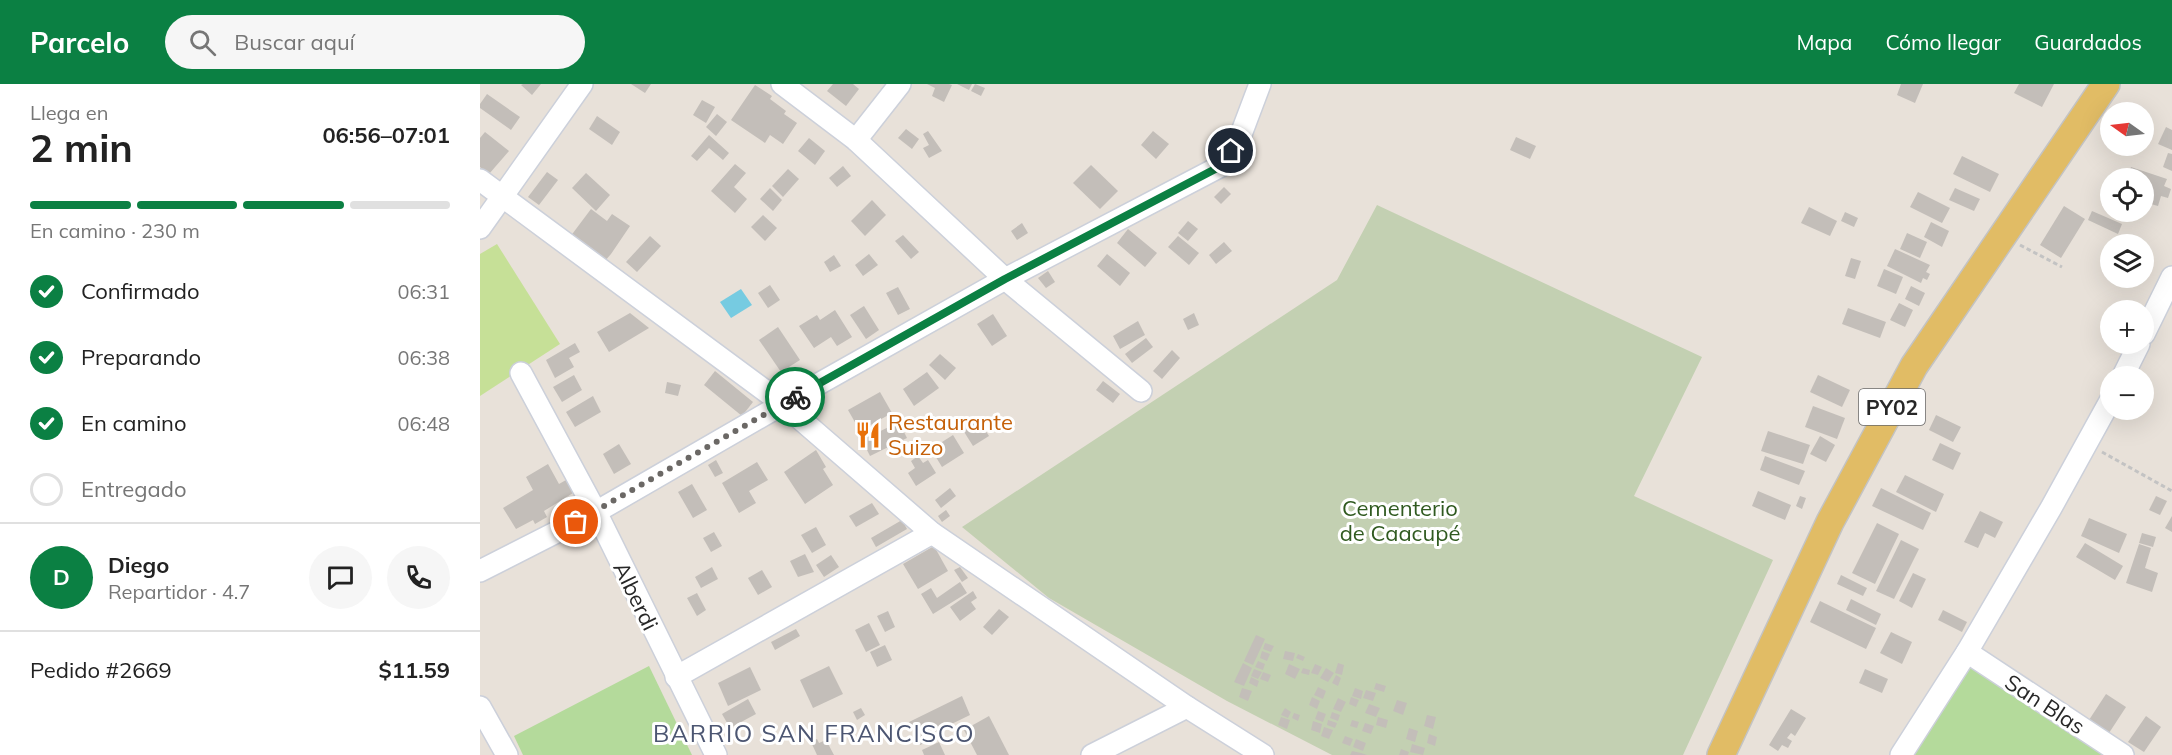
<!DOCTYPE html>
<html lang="es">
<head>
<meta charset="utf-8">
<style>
	body { margin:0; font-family:Mulish,sans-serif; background:#f6f6f6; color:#222; height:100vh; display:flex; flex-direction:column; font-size:22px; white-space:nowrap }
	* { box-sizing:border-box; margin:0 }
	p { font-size:20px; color:#767676 }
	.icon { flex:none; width:33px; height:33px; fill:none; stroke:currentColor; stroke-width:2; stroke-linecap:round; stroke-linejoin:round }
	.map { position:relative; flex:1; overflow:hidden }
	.panel { display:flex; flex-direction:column; background:#fff; width:480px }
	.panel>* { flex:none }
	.needle { width:39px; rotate:284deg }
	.tools { position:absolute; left:1620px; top:18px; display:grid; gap:12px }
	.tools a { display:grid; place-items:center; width:54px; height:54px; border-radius:50%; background:#fff; box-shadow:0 6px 24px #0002; font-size:30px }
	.pin { position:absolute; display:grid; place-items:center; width:51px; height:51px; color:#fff; margin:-26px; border:3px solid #fff; border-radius:50%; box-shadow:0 2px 6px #0007 }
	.courier { position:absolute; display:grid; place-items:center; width:60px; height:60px; margin:-30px; border:4px solid #0b8043; border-radius:50%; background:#fff; color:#222; box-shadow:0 2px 8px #0007 }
	.summary em { font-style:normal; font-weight:700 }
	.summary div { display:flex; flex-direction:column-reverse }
	.summary { display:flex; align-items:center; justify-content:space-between; height:102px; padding:0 30px }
	h1 { font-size:39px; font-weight:700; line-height:45px }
	.bar { display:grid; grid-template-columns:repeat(4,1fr); gap:9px 6px; align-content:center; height:72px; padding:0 30px }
	.bar i { height:8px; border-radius:4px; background:#e0e0e0 }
	.bar .on { background:#0b8043 }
	.bar p { grid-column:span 4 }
	.line { display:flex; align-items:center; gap:15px; padding:0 30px; border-top:2px solid #e0e0e0 }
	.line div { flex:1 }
	.round { display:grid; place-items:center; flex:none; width:63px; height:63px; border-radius:32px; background:#f6f6f6 }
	ol { padding:0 30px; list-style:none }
	li { display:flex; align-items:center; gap:18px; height:66px }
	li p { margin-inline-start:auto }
	li .icon { padding:6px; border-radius:50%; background:#0b8043; color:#fff; stroke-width:4 }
	li:last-child { color:#767676 }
	li i { width:33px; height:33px; border:3px solid #e0e0e0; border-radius:50% }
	header { display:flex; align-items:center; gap:36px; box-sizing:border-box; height:84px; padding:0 30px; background:#0b8043; color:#fff }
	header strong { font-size:28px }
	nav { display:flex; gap:33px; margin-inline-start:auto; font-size:21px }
	.search { width:420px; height:54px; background:#f6f6f6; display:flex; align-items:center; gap:15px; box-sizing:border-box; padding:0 21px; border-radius:33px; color:#767676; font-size:22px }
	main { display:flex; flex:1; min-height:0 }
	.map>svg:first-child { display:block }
	.green { fill:#b4da9b }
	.cemetery { fill:#c3d0b2 }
	.pitch { fill:#c6e097 }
	.water { fill:#76cbe1 }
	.building { fill:#c3beb9 }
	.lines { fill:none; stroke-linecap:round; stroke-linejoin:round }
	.minor-casing { stroke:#ccd0da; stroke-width:24 }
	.major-casing { stroke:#c3c3c3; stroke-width:30 }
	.path { stroke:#c3c3c3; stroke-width:3; stroke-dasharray:4.5 3; stroke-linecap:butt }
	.minor { stroke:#fff; stroke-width:21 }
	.major { stroke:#e1bc65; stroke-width:27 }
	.done { stroke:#6b6865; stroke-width:6; stroke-dasharray:0 10.8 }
	.route { stroke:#0b8043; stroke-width:8 }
	.labels { text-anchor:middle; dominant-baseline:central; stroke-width:6; stroke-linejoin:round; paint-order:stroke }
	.shield { fill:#fff; stroke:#686868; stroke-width:1.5 }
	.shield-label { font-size:21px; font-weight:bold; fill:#272727 }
	.food-label { font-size:22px; fill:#c56008; stroke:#fff; text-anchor:start }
	.park-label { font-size:22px; fill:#305a20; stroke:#fff }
	.street-label { font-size:22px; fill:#272727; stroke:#fff }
	.neighbourhood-label { font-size:24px; letter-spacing:1.5px; fill:#4c5672; stroke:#fff }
</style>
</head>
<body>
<header>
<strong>Parcelo</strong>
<div class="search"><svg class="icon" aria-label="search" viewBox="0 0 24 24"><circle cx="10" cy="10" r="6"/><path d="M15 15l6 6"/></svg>Buscar aquí</div>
<nav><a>Mapa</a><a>Cómo llegar</a><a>Guardados</a></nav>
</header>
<main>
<section class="panel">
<div class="summary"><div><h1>2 min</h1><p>Llega en</p></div><em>06:56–07:01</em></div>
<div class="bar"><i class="on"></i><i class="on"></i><i class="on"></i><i></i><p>En camino · 230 m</p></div>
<ol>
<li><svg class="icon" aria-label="check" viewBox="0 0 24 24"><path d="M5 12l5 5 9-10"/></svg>Confirmado<p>06:31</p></li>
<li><svg class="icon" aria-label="check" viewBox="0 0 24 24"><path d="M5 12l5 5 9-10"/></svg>Preparando<p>06:38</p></li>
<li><svg class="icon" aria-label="check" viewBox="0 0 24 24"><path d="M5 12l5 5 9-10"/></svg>En camino<p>06:48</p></li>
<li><i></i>Entregado</li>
</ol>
<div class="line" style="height:108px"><b class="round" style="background:#0b8043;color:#fff">D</b><div><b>Diego</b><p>Repartidor · 4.7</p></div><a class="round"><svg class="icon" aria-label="chat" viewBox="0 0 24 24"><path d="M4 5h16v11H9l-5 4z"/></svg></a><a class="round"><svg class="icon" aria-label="phone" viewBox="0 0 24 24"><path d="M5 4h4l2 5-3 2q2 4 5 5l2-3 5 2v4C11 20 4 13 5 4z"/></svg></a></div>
<div class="line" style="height:78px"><div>Pedido #2669</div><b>$11.59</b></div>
</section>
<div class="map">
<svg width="1692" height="671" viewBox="0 0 1692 671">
	<rect width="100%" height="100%" fill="#e8e1d9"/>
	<g class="green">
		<polygon points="169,582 212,671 43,671 34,652"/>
		<polygon points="1488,582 1624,671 1431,671"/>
	</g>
	<polygon class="cemetery" points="897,121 1222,273 1154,412 1293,476 1203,671 852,671 747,617 569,514 482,443 857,196"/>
	<polygon class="pitch" points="17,160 80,260 0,312 0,170"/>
	<polygon class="water" points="261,205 272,221 251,234 240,218"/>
	<g class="building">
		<polygon points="43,0 61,0 52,11 41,1"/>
		<polygon points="151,0 171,0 165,9"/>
		<polygon points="353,0 373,0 379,5 366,22 347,7"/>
		<polygon points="447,0 469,0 472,1 464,18 452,12 455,4"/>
		<polygon points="477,0 492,0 489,6"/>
		<polygon points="495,0 505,4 501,12 491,7"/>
		<polygon points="1421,0 1443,0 1435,19 1417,11"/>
		<polygon points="1539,0 1574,0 1562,23 1534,9"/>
		<polygon points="275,1 292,12 290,15 306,27 304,30 317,39 303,60 290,51 285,59 251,36"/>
		<polygon points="7,10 40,33 31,46 0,24 0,20"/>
		<polygon points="222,16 235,23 226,39 213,31"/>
		<polygon points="237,30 247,38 236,52 226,43"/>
		<polygon points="117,32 140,48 132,61 109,45"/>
		<polygon points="1686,43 1692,46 1692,66 1678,60"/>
		<polygon points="426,45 439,55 432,65 418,54"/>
		<polygon points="448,47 462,67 449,74 443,64 449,61 443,50"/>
		<polygon points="673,47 689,60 676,75 661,61"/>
		<polygon points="5,48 29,67 9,90 0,83 0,54"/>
		<polygon points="229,51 249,69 243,76 229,64 217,77 211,72"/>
		<polygon points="1036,53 1056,62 1050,75 1030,66"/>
		<polygon points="329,54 345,67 335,81 318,67"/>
		<polygon points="1688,69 1692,70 1692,87 1683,83"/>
		<polygon points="1482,72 1519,90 1510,108 1473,90"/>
		<polygon points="255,80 266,89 254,103 267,115 255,129 231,107"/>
		<polygon points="611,81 638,107 620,125 593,99"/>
		<polygon points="363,82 371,92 357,103 349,94"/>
		<polygon points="1651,83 1687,95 1684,102 1691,105 1688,114 1681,112 1678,122 1664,118 1664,94 1647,94"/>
		<polygon points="308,85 319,95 303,113 292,102"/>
		<polygon points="67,88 78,96 59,121 48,113"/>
		<polygon points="106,89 130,111 116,127 92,104"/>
		<polygon points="744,103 751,110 741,120 734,113"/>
		<polygon points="290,104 302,116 293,127 280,115"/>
		<polygon points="1475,104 1500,115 1494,127 1469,116"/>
		<polygon points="1438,108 1470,124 1462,139 1430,123"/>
		<polygon points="392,116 406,131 385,152 371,137"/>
		<polygon points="1584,122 1605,135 1581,174 1560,161"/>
		<polygon points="1329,123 1357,137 1350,152 1321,139"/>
		<polygon points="111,125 127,137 132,130 150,142 131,170 124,178 90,153"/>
		<polygon points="1612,127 1642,140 1638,150 1608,136"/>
		<polygon points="1365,128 1378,134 1374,143 1361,137"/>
		<polygon points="283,131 297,144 285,157 271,143"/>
		<polygon points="708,137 718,145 708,157 698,149"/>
		<polygon points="1451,138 1469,147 1462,163 1444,153"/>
		<polygon points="542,139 548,149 537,156 531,147"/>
		<polygon points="648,145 677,169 665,183 637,159"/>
		<polygon points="1427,149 1447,158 1440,174 1420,165"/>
		<polygon points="423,151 439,168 431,175 415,157"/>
		<polygon points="170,152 181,162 157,188 146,178"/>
		<polygon points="698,152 719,169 709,181 688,163"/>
		<polygon points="744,158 752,167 736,180 729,171"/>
		<polygon points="1415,165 1450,181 1446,188 1450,190 1447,196 1443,194 1441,199 1407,182"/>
		<polygon points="389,170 398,181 383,192 375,181"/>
		<polygon points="627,170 650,189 640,202 617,182"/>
		<polygon points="354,171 361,182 350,188 344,178"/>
		<polygon points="1371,174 1381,177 1375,195 1365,192"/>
		<polygon points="1404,185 1423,193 1416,210 1397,202"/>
		<polygon points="568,187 575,198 566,204 558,194"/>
		<polygon points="290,201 300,216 288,224 278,209"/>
		<polygon points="1431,202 1445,209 1439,222 1425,215"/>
		<polygon points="418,203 430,225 418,231 406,209"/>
		<polygon points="1419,219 1433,226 1425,243 1410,236"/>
		<polygon points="384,222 399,246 386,255 370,231"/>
		<polygon points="1368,224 1406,238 1400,254 1362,240"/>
		<polygon points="355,226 372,253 357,262 351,253 334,264 319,242 337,231 340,236"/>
		<polygon points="150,229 169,244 129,268 117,248"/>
		<polygon points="714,229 719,241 708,246 703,235"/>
		<polygon points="513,230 527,252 512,262 497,240"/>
		<polygon points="658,237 665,251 640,265 633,252"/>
		<polygon points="298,243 320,276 301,288 279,256"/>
		<polygon points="666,254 673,263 652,279 645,270"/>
		<polygon points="95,259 100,268 89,274 94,283 75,294 66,276"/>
		<polygon points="692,266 700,274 682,295 673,287"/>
		<polygon points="460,270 476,284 465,296 449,281"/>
		<polygon points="235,287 273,318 262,332 224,301"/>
		<polygon points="447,288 459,304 434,322 423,305"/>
		<polygon points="94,291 102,306 82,318 73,303"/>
		<polygon points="1338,291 1370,306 1362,323 1330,308"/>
		<polygon points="623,297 640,310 633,319 616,306"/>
		<polygon points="187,298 201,301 198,312 185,309"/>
		<polygon points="400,308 412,329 380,347 368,326"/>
		<polygon points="113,312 121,328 95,343 86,328"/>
		<polygon points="1333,322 1365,334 1357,355 1325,343"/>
		<polygon points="1456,331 1481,343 1473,358 1449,346"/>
		<polygon points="497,333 509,352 493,362 481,343"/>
		<polygon points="419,338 427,354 390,372 382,356"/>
		<polygon points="1288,347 1330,361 1323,380 1281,367"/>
		<polygon points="473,351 484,369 462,383 451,365"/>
		<polygon points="1340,352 1355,361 1346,378 1330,370"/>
		<polygon points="1460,359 1481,369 1473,386 1452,376"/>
		<polygon points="139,360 151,380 134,390 123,370"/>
		<polygon points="336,366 346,383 343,385 353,401 325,420 304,388"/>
		<polygon points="438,372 443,379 448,376 456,389 436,402 428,389 435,384 431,377"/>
		<polygon points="1285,372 1325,387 1319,401 1280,386"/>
		<polygon points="236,376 243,389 235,393 228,381"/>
		<polygon points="277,378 288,396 269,407 276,419 259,429 242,399"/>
		<polygon points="68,380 79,400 86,396 93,409 64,427 67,433 55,440 53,436 36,445 23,424 53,406 46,393"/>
		<polygon points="1425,391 1464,410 1456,428 1416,408"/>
		<polygon points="212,400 227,426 213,434 198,408"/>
		<polygon points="470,404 476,412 461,424 455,416"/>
		<polygon points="1401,404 1451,429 1443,446 1392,422"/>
		<polygon points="1278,407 1311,421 1305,436 1272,422"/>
		<polygon points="1320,412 1326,414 1322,425 1316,422"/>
		<polygon points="1676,412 1687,417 1680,431 1669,426"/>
		<polygon points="392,419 399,430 376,443 369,432"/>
		<polygon points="466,426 470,432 462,438 458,432"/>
		<polygon points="1500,427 1523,438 1515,454 1505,449 1498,464 1484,458"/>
		<polygon points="1692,432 1692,448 1685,444"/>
		<polygon points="1609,434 1647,450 1639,469 1601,452"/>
		<polygon points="422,436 427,445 396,463 391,454"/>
		<polygon points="1397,439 1419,450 1395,500 1372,489"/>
		<polygon points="336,443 346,461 332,469 321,451"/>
		<polygon points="234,448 242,462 231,468 223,454"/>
		<polygon points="1662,449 1676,453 1673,463 1659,459"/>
		<polygon points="1421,456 1439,465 1414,515 1396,507"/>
		<polygon points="1605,459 1643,482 1635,496 1596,473"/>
		<polygon points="1659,460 1671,464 1665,484 1678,489 1672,508 1646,499"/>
		<polygon points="454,462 468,487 438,505 423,480"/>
		<polygon points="325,470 334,488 318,493 310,477"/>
		<polygon points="351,471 359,483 344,493 336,481"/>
		<polygon points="232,483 238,495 221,504 215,493"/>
		<polygon points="480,483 488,494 482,498 474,486"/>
		<polygon points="282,486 292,503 278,511 268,494"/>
		<polygon points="1433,489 1446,495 1432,524 1419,517"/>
		<polygon points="1361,491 1387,504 1383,512 1357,500"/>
		<polygon points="480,498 487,509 453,530 441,510 451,504 457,514"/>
		<polygon points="493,507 497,514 491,518 496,525 480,537 470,523"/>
		<polygon points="217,509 226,526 217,532 207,514"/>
		<polygon points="1371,515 1401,530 1396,541 1366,526"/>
		<polygon points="1340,517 1396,544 1386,565 1330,538"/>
		<polygon points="519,525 529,533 512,551 503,543"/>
		<polygon points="1463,526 1487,538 1482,548 1458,536"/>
		<polygon points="408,527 415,543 405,548 397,532"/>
		<polygon points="389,539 400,561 386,568 375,546"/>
		<polygon points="316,545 320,552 295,566 291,558"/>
		<polygon points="1411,548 1432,558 1422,580 1400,569"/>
		<polygon points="776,551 785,555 773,581 764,577"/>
		<polygon points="785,559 794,562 791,568 783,565"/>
		<polygon points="405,561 412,576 397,583 390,568"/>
		<polygon points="782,567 790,570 787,577 780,574"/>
		<polygon points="805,567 815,569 813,577 803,575"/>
		<polygon points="818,570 825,573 823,577 816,574"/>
		<polygon points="778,577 785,580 783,586 775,583"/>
		<polygon points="763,579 772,584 764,602 754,598"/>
		<polygon points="858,579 864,581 862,591 855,589"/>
		<polygon points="809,580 820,585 815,595 805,590"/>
		<polygon points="835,580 842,583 838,591 831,589"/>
		<polygon points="349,582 363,610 333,624 320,596"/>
		<polygon points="270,583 281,606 248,622 238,599"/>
		<polygon points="823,584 830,586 829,591 821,589"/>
		<polygon points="846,584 854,589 848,598 840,594"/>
		<polygon points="774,585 782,588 778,595 771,592"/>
		<polygon points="1385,585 1408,595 1402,609 1379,599"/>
		<polygon points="783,588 791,591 788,598 780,595"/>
		<polygon points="856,591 861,594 858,602 852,599"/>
		<polygon points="771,593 779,597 777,603 769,599"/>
		<polygon points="896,599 906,602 904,608 894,605"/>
		<polygon points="838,603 846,607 843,615 834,611"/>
		<polygon points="762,604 772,607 768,617 759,613"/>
		<polygon points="875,604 883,607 881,615 872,612"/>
		<polygon points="886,606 896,609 893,617 883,614"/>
		<polygon points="1626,610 1646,623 1629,649 1609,636"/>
		<polygon points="482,612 490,631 447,652 449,657 440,661 429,638"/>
		<polygon points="832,613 840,617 837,625 829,621"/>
		<polygon points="871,613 879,616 876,623 869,620"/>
		<polygon points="858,614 866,618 861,628 853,625"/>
		<polygon points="268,615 276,630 250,644 242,630"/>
		<polygon points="917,616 927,619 923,631 913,627"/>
		<polygon points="889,620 900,624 896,633 885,629"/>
		<polygon points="381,624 385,631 377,636 373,628"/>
		<polygon points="805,624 811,628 808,634 801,631"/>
		<polygon points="1311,625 1326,634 1315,652 1311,649 1307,654 1312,657 1308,664 1302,661 1298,667 1289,661"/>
		<polygon points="838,627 846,630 843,638 835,635"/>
		<polygon points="852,628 860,631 858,637 850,634"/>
		<polygon points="814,629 820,631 818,637 812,634"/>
		<polygon points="947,631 956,633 953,645 944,642"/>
		<polygon points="509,632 529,671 497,671 484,646"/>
		<polygon points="1666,632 1681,643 1664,668 1648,658"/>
		<polygon points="801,633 810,636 807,645 798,641"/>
		<polygon points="898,633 908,636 906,644 896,641"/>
		<polygon points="848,636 857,639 855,644 847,641"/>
		<polygon points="872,636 879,638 877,644 870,642"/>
		<polygon points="833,637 842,640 840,649 831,646"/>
		<polygon points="885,639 894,642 891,650 882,647"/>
		<polygon points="844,643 853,646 849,655 841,652"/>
		<polygon points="929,644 938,647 935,658 926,655"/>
		<polygon points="949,650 957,653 955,662 947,659"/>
		<polygon points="865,652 873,655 870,662 862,659"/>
		<polygon points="337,655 339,659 346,656 354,671 337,671 331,658"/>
		<polygon points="876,655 886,659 883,667 873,663"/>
		<polygon points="459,658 465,671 444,671 442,666"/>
		<polygon points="932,660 945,664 943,671 930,668"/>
		<polygon points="921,665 929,668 928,671 919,671"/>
		<polygon points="872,667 881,669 887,671 870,671"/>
	</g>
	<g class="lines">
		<g class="minor-casing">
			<g id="minor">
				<polyline points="302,0 376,56 525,195 661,307"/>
				<polyline points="376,56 420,0"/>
				<polyline points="0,96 303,320 452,449 707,623 783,671"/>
				<polyline points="0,144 102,0"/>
				<polyline points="1664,250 1692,193"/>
				<polyline points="41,289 116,428 236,671"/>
				<polyline points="1643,292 1659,260"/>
				<polyline points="0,487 116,428 303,320 525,195 741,82 760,53 780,0"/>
				<polyline points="1487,568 1643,671"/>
				<polyline points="196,593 452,449"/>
				<polyline points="0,623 27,671"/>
				<polyline points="612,671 707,623"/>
				<polyline points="1421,671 1487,568 1571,424 1630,317"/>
			</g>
		</g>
		<g class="major-casing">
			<polyline id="major" points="1241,671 1350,438 1434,282 1626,0"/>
		</g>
		<g class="path">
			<polyline points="1540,161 1582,183"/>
			<polyline points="1622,368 1692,407"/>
		</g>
		<use href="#minor" class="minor"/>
		<use href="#major" class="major"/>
	</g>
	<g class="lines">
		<polyline class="done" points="96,438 315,313"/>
		<polyline class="route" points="315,313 525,195 741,82 751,67"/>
	</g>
	<defs>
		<g id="restaurant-bare" transform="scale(2.07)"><path d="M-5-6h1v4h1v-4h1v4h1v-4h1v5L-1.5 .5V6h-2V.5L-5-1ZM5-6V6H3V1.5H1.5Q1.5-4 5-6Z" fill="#e8710a" stroke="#fff" stroke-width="2.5" paint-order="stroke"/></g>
	</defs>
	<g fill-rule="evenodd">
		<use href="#restaurant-bare" x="388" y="351"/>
	</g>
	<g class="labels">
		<rect class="shield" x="1379" y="305" width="66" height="36" rx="4.5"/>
		<g class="shield-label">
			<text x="1412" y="323">PY02</text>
		</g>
		<g class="food-label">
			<text x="408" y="338">Restaurante<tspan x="408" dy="25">Suizo</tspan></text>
		</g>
		<g class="park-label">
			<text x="920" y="424">Cementerio<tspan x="920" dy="25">de Caacupé</tspan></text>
		</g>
		<g class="street-label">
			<text transform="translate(156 512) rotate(64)">Alberdi</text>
			<text transform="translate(1565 620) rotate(33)">San Blas</text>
		</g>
		<g class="neighbourhood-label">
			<text x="334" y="649">BARRIO SAN FRANCISCO</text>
		</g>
	</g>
</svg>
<div class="tools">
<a><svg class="needle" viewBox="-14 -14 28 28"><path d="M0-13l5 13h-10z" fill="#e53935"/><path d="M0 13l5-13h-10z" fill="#767676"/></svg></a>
<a><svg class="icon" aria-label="locate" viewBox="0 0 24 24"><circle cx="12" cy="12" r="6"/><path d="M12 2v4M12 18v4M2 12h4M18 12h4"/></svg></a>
<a><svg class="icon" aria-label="layers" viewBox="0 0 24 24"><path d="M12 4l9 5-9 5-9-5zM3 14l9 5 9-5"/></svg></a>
<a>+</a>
<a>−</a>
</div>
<div class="pin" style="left:96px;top:438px;background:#ea580c"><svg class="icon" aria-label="bag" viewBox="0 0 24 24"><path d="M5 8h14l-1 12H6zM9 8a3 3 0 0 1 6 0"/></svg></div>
<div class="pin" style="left:751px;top:67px;background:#1f2937"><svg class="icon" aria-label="home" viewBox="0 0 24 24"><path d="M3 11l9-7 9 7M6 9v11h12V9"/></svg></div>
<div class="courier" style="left:315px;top:313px"><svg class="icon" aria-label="bike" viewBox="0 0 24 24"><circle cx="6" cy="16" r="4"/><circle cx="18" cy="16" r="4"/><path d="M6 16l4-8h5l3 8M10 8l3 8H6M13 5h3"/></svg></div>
</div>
</main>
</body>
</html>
